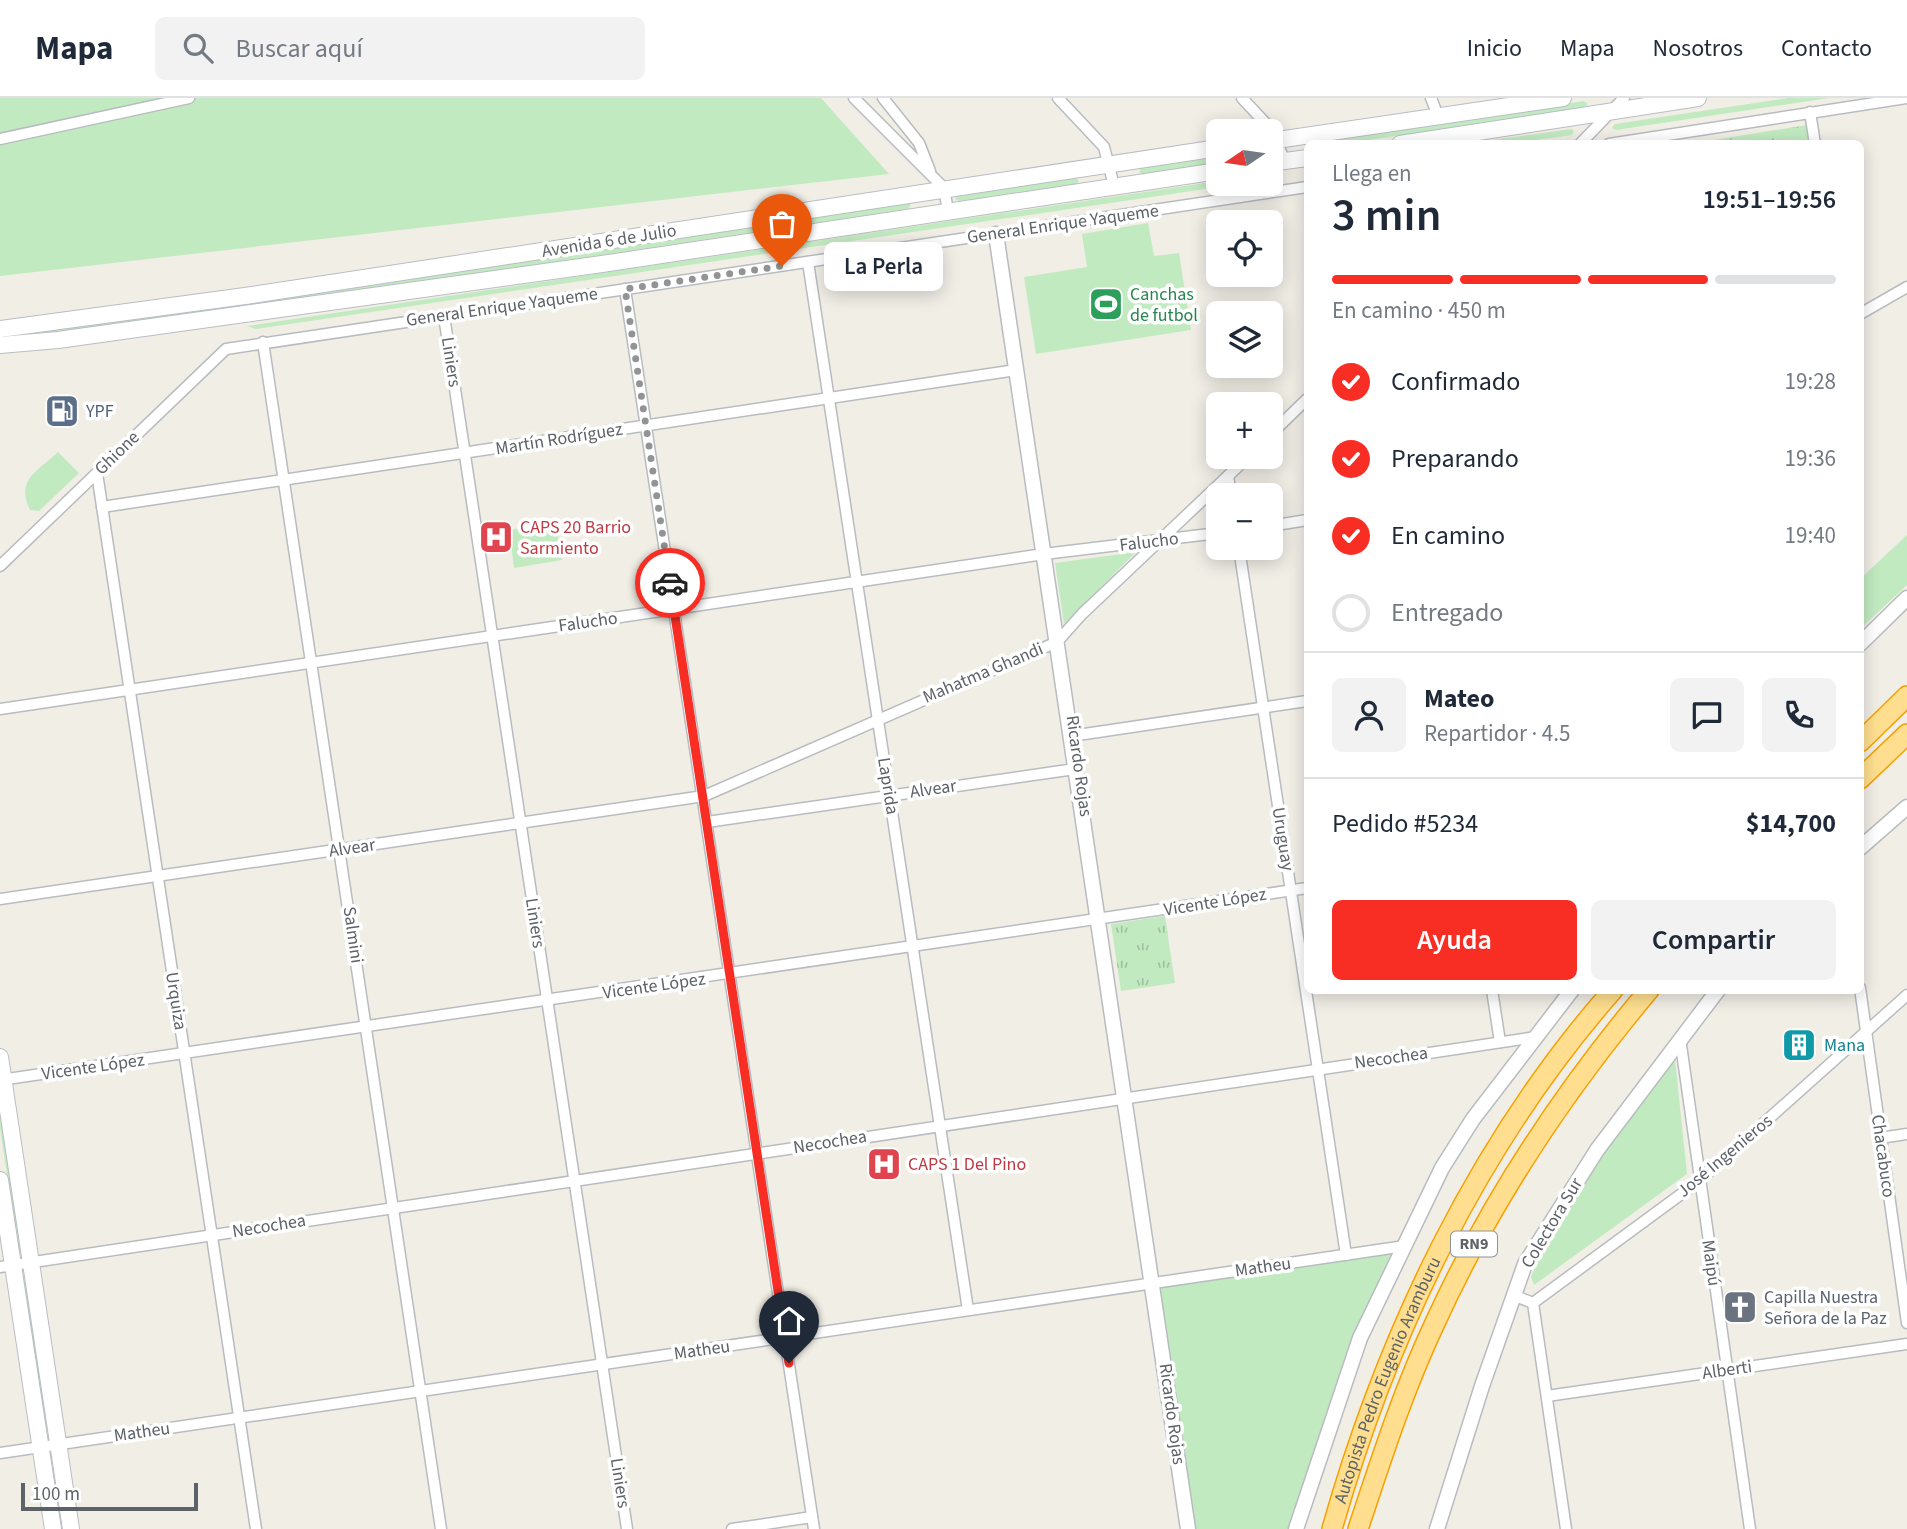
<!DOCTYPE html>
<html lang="es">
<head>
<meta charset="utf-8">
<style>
	body { margin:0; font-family:"Source Sans 3",sans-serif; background:#f2f2f3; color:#1f2937; height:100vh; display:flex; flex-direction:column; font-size:26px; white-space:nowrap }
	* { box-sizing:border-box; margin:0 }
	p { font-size:23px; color:#747a83 }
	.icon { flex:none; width:38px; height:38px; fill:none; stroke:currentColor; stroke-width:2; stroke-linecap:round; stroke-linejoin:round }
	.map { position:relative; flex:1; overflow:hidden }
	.details { position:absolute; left:1304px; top:42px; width:560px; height:854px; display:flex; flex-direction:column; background:#fff; border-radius:10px; box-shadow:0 4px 18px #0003 }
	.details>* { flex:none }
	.needle { width:46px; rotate:257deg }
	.fabs { position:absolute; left:1206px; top:21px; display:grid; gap:14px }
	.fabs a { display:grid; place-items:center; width:77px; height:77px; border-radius:10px; background:#fff; box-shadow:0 4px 18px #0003; font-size:35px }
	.scale { position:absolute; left:21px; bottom:18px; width:177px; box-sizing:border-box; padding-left:7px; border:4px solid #5d6268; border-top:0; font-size:19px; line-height:24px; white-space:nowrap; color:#5d6268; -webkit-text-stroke:5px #fff; paint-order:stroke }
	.pin { position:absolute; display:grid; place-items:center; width:60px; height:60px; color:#fff; margin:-72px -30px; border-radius:50% 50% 50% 0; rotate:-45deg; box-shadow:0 0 7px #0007 }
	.pin .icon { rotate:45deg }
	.courier { position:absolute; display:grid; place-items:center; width:70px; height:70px; margin:-35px; border:5px solid #f82e24; border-radius:50%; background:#fff; color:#222; box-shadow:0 2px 9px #0007 }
	.bubble { position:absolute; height:49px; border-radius:10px; background:#fff; box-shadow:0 4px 18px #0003; font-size:23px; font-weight:600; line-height:49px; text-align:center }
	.overview em { font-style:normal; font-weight:600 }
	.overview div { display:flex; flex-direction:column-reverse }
	.overview { display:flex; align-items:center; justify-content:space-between; height:119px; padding:0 28px }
	h1 { font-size:46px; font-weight:600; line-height:52px }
	.bar { display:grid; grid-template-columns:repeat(4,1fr); gap:10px 7px; align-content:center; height:84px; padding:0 28px }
	.bar i { height:9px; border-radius:5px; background:#e0e1e3 }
	.bar .selected { background:#f82e24 }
	.bar p { grid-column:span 4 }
	.line { display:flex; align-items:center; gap:18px; padding:0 28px; border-top:2px solid #e0e1e3 }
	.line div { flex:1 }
	.round { display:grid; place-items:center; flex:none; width:74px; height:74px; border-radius:10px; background:#f2f2f3 }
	ol { padding:0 28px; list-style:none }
	li { display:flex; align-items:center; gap:21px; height:77px }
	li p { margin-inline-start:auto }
	li .icon { padding:7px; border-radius:50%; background:#f82e24; color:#fff; stroke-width:4 }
	li:last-child { color:#747a83 }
	li i { width:38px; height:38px; border:4px solid #e0e1e3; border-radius:50% }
	.button { display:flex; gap:14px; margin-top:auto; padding:14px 28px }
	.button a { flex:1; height:80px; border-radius:10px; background:#f82e24; color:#fff; font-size:28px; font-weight:600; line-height:80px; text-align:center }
	.button a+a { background:#f2f2f3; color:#1f2937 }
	header { display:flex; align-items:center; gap:42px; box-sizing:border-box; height:98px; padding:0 35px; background:#fff; border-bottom:2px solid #e0e1e3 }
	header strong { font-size:33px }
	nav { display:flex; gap:38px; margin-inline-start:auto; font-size:24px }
	.search { width:490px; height:63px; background:#f2f2f3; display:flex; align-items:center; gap:18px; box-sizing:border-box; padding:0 24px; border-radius:10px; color:#747a83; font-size:26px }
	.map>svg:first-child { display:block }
	.grass { fill:#c2eac1 }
	.park { fill:url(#park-tufts) }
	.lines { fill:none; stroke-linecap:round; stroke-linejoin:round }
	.minor-casing { stroke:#b8bcc0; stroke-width:13 }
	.tertiary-casing { stroke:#b8bcc0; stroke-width:17 }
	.secondary-casing { stroke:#b9bdc3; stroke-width:18 }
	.motorway-casing { stroke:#f7a100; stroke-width:22 }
	.minor { stroke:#fff; stroke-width:10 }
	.tertiary { stroke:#fff; stroke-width:14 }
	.secondary { stroke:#fff; stroke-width:16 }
	.motorway { stroke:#ffdf8f; stroke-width:19 }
	.done { stroke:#919394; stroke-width:7; stroke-dasharray:0 12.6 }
	.route { stroke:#f82e24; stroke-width:9 }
	.labels { text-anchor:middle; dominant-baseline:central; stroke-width:7; stroke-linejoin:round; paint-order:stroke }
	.shield { fill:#fff; stroke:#8e9195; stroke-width:2 }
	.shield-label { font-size:16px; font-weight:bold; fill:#5d6268 }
	.street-label { font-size:18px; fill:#5d6268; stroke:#fff }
	.leisure-label { font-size:18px; fill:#27864d; stroke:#fff; text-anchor:start }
	.service-label { font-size:18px; fill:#4e5e75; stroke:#fff; text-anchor:start }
	.health-label { font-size:18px; fill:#be3a42; stroke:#fff; text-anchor:start }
	.culture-label { font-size:18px; fill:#0d838f; stroke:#fff; text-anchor:start }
	.worship-label { font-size:18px; fill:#5b616d; stroke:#fff; text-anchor:start }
</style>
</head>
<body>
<header>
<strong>Mapa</strong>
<div class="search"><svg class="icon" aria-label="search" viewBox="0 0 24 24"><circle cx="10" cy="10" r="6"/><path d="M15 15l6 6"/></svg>Buscar aquí</div>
<nav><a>Inicio</a><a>Mapa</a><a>Nosotros</a><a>Contacto</a></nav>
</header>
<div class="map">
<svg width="1907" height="1431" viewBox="0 0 1907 1431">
	<defs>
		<pattern id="park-tufts" width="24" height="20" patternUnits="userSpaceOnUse" patternTransform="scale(1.75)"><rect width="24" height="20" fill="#c2eac1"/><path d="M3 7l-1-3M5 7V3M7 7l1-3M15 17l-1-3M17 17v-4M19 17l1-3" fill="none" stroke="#a1c1a1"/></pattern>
	</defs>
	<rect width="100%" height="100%" fill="#f1eee6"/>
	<g class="grass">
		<polygon points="0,0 821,0 889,76 0,178"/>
		<polygon points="1788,0 1829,0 1616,32 1612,30 1615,26"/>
		<polygon points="1584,3 1588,6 1585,9 1349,45 1310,46"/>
		<polygon points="1571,31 1574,33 1572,37 1512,45 1471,45"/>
		<polygon points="1218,59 1218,65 1142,76 1139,74 1141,70"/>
		<polygon points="1076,80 1079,83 1076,86 959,103 955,101 958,97"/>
		<polygon points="1218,83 1218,86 1239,86 256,231 247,228"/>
		<polygon points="907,105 911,107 908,111 213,215 0,242 0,238"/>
		<polygon points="1148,125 1154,158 1179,155 1191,232 1036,256 1024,179 1087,169 1082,136"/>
		<path d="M58,354L79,375L39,413L30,412C15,382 38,373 58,354Z"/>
		<polygon points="556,425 562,462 514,470 509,432"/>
		<polygon points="1907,437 1907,487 1860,531 1860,481"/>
		<polygon points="1136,454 1064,526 1055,465"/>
		<polygon points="1675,961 1687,1076 1534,1187 1531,1179 1536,1167 1601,1059"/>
		<polygon points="0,995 22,1155 18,1152 0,1030"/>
		<polygon points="1405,1148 1360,1240 1296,1431 1194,1431 1157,1185"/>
		<polygon points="25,1175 51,1335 49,1337 45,1334 22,1179"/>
	</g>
	<g class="park">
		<polygon points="1807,27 1810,46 1689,46"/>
		<polygon points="1165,818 1175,885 1121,893 1111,826"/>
	</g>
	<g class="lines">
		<g class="minor-casing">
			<g id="minor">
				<polyline points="854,0 944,90 948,113"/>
				<polyline points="883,0 919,45 930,73"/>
				<polyline points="1058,0 1104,49 1114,88"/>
				<polyline points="1242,0 1270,30 1285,63"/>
				<polyline points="1431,0 1438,18"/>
				<polyline points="1810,14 1815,46"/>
				<polyline points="0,41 189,0"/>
				<polyline points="1580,46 1624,0"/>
				<polyline points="1609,46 1907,0"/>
				<polyline points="808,164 968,1212"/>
				<polyline points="625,191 814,1431"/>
				<polyline points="1860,216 1907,189"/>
				<polyline points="444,218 627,1431"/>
				<polyline points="263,244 441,1431"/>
				<polyline points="1270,337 1307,301"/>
				<polyline points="97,375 256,1431"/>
				<polyline points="1228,378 1231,397"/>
				<polyline points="102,409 1016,272"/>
				<polyline points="1270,428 1307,422"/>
				<polyline points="1239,450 1346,1157"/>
				<polyline points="0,468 226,251 1307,89"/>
				<polyline points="0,611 1044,456 1218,435"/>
				<polyline points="1071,638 1307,603"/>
				<polyline points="707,724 1075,671"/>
				<polyline points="0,801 704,698 1057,544 1082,516 1248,359"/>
				<polyline points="1860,890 1907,1225"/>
				<polyline points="1492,892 1500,944"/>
				<polyline points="1680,940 1750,1431"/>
				<polyline points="0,982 1307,790"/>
				<polyline points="1880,1040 1907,1036"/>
				<polyline points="0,1169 1536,939"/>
				<polyline points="1513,1197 1533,1205 1566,1431"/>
				<polyline points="1533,1205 1699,1083 1907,897"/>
				<polyline points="1547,1298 1907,1246"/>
				<polyline points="0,1355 1405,1148"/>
				<polyline points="732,1431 812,1419"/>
			</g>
		</g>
		<g class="tertiary-casing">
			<g id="tertiary">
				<polyline points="996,136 1188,1431"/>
				<polyline points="1860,546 1907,500"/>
				<polyline points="1860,750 1907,709"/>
				<polyline points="1296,1431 1360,1240 1442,1070 1473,1021 1572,892"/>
				<polyline points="1437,1431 1482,1288 1525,1166 1597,1052 1718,892"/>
			</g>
		</g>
		<g class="secondary-casing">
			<g id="secondary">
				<polyline points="1270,43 1563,0"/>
				<polyline points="1400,46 1698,0"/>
				<polyline points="1270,65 1307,60"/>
				<polyline points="0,231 245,198 1218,50"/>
				<polyline points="0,247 58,242 602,166 1218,73"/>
				<polyline points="0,959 71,1431"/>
				<polyline points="0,1082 53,1431"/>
			</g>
		</g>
		<g class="motorway-casing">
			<g id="motorway">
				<polyline points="1860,644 1907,598"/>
				<polyline points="1860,681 1907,636"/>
				<path id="s1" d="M1332,1431C1387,1237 1478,1045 1613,892"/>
				<path d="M1358,1431C1381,1362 1403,1293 1434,1227C1489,1106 1563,994 1649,892"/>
			</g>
		</g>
		<use href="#minor" class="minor"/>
		<use href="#tertiary" class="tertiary"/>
		<use href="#secondary" class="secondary"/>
		<use href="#motorway" class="motorway"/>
	</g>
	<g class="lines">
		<polyline class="done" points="670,485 625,191 782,168"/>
		<polyline class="route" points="670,485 789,1265"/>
	</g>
	<defs>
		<g id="stadium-square" transform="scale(1.75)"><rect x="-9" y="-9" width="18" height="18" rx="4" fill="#2e9e5b" stroke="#fff"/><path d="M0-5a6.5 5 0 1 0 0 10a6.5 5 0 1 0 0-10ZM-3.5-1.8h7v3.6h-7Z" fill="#fff"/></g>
		<g id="fuel-square" transform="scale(1.75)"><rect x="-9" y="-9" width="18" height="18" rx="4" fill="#5c6f8a" stroke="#fff"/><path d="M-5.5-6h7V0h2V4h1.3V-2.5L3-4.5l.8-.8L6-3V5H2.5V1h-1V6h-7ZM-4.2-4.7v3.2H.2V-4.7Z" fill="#fff"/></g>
		<g id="hospital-square" transform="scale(1.75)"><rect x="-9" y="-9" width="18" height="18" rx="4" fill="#e0444e" stroke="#fff"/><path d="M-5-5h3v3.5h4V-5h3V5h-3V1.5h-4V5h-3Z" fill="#fff"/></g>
		<g id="building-square" transform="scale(1.75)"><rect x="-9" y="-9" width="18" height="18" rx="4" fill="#0f9aa8" stroke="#fff"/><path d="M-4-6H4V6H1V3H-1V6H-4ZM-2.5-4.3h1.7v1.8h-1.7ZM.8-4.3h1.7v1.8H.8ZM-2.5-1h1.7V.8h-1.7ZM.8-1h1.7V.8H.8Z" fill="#fff"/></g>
		<g id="church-square" transform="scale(1.75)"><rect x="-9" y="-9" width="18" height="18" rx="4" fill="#6b7280" stroke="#fff"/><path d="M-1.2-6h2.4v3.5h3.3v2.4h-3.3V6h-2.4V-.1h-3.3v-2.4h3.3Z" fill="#fff"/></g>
	</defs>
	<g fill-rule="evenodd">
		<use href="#stadium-square" x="1106" y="206"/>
		<use href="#fuel-square" x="62" y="313"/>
		<use href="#hospital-square" x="496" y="439"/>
		<use href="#building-square" x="1799" y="947"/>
		<use href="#hospital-square" x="884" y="1066"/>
		<use href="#church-square" x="1740" y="1209"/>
	</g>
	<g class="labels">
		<rect class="shield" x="1451" y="1133.5" width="46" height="25" rx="5"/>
		<g class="shield-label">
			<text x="1474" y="1146">RN9</text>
		</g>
		<g class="street-label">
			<text transform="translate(1063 126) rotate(-8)">General Enrique Yaqueme</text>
			<text transform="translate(609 143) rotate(-9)">Avenida 6 de Julio</text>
			<text transform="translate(502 209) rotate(-8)">General Enrique Yaqueme</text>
			<text transform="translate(451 264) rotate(81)">Liniers</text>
			<text transform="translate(559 341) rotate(-9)">Martín Rodríguez</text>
			<text transform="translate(117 355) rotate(-44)">Ghione</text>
			<text transform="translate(1149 444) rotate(-7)">Falucho</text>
			<text transform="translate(588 524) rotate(-8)">Falucho</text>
			<text transform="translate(983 575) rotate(-23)">Mahatma Ghandi</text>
			<text transform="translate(1079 668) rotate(82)">Ricardo Rojas</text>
			<text transform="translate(888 688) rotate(81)">Laprida</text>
			<text transform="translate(933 691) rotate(-8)">Alvear</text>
			<text transform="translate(1283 741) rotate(81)">Uruguay</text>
			<text transform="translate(352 750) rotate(-8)">Alvear</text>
			<text transform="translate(1215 804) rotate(-9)">Vicente López</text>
			<text transform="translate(535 825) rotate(81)">Liniers</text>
			<text transform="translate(353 837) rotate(82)">Salmini</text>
			<text transform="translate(654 888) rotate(-8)">Vicente López</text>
			<text transform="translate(176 903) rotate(81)">Urquiza</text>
			<text transform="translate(1391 960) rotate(-8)">Necochea</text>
			<text transform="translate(93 969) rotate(-8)">Vicente López</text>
			<text transform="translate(830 1044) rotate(-9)">Necochea</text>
			<text transform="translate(1725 1058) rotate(-40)">José Ingenieros</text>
			<text transform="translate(1883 1058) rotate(82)">Chacabuco</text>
			<text transform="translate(1552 1125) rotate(-59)">Colectora Sur</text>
			<text transform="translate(269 1128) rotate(-9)">Necochea</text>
			<text transform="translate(1711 1165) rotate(82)">Maipú</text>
			<text transform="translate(1263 1169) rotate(-8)">Matheu</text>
			<text transform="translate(702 1252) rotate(-8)">Matheu</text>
			<text transform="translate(1727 1272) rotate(-8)">Alberti</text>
			<text stroke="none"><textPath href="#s1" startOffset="159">Autopista Pedro Eugenio Aramburu</textPath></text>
			<text transform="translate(1172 1316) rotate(82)">Ricardo Rojas</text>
			<text transform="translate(142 1334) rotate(-8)">Matheu</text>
			<text transform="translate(620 1385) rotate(81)">Liniers</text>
		</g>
		<g class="leisure-label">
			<text x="1130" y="196">Canchas<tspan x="1130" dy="21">de futbol</tspan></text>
		</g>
		<g class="service-label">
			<text x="86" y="313">YPF</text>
		</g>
		<g class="health-label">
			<text x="520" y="429">CAPS 20 Barrio<tspan x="520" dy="21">Sarmiento</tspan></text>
			<text x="908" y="1066">CAPS 1 Del Pino</text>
		</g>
		<g class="culture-label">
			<text x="1824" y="947">Mana</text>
		</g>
		<g class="worship-label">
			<text x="1764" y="1199">Capilla Nuestra<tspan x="1764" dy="21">Señora de la Paz</tspan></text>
		</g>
	</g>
</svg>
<div class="fabs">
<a><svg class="needle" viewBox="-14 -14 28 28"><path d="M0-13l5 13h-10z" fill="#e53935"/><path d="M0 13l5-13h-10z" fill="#747a83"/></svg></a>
<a><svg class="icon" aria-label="locate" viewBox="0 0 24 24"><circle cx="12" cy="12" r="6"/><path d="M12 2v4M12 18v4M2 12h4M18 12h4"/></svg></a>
<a><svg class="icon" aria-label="layers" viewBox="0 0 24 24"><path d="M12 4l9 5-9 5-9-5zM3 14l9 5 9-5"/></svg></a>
<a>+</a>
<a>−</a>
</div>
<div class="scale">100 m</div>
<div class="pin" style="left:782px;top:168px;background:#ea580c"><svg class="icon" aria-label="bag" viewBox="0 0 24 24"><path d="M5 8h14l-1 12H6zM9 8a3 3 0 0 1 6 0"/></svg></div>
<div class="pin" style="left:789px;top:1265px;background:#1f2937"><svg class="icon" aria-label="home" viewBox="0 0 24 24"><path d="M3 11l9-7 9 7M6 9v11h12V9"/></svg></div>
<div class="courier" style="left:670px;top:485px"><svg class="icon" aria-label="car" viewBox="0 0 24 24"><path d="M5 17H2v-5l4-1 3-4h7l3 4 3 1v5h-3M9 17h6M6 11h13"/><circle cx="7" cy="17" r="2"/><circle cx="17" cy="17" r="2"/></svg></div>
<div class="bubble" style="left:824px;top:144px;width:119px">La Perla</div>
<section class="details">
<div class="overview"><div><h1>3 min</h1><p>Llega en</p></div><em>19:51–19:56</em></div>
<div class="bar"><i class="selected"></i><i class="selected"></i><i class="selected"></i><i></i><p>En camino · 450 m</p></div>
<ol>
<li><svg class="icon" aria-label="check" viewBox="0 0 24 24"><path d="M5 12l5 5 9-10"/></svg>Confirmado<p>19:28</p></li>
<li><svg class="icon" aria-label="check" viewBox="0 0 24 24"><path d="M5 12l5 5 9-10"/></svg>Preparando<p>19:36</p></li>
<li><svg class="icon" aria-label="check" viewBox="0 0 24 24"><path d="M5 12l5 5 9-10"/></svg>En camino<p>19:40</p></li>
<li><i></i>Entregado</li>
</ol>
<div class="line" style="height:126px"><a class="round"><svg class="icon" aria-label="person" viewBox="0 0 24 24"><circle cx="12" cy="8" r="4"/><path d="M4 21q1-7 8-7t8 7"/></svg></a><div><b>Mateo</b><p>Repartidor · 4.5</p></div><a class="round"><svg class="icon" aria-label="chat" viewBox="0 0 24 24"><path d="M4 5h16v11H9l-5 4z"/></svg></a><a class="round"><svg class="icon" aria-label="phone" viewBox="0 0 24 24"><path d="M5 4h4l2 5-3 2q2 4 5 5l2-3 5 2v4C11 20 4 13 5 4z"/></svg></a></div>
<div class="line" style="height:91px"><div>Pedido #5234</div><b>$14,700</b></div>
<div class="button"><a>Ayuda</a><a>Compartir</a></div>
</section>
</div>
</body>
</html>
